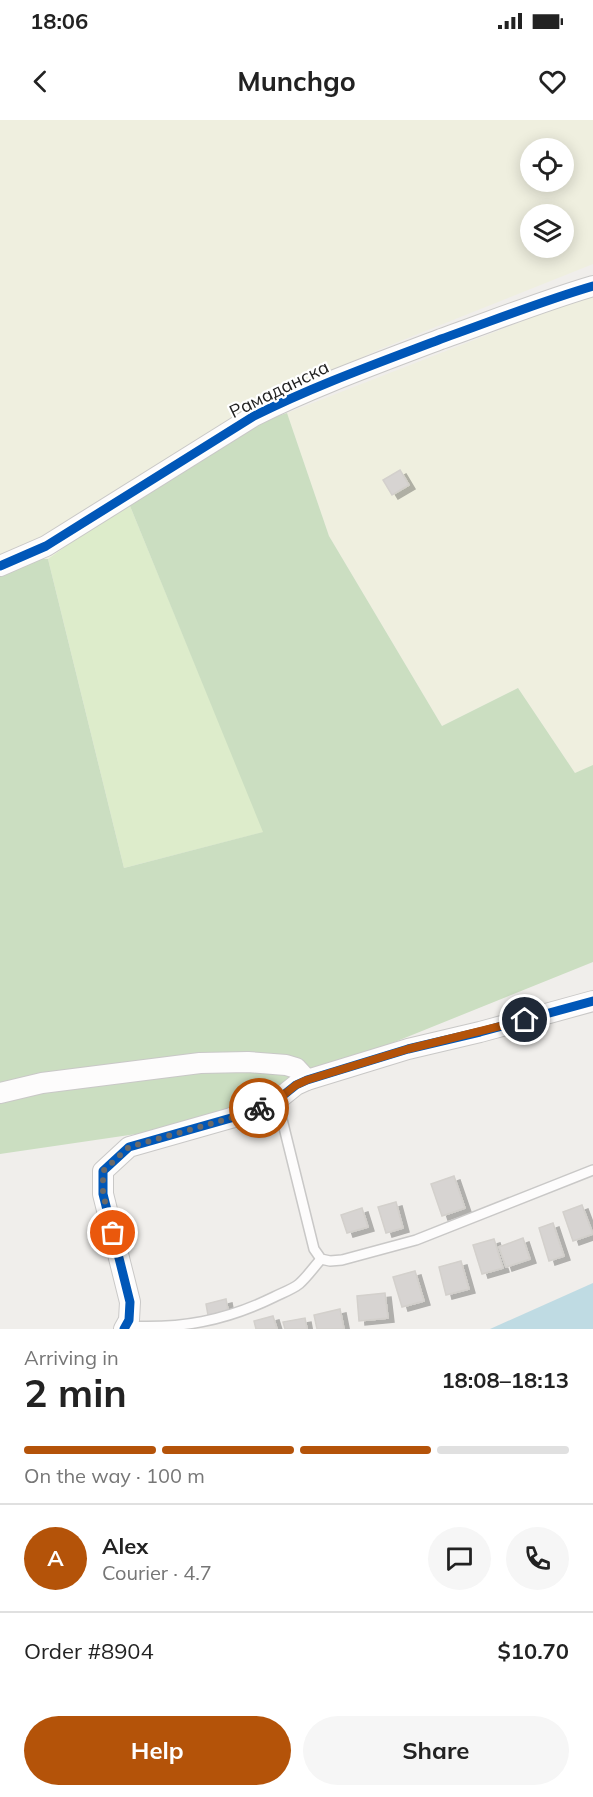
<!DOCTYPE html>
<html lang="en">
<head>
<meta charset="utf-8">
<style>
	body { margin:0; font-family:Mulish,sans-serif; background:#f6f6f6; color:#222; height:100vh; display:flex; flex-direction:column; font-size:22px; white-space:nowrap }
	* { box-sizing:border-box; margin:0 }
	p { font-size:20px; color:#767676 }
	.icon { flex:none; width:33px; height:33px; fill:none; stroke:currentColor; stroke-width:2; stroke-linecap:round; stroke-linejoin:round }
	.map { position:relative; height:1209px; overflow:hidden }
	.sheet { display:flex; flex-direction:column; background:#fff; flex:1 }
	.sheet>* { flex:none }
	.buttons { position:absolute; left:520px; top:18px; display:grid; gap:12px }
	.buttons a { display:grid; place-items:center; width:54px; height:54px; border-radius:50%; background:#fff; box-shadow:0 3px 15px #0003; font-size:30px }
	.pin { position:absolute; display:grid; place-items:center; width:51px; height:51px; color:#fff; margin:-26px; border:3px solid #fff; border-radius:50%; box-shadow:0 2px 6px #0007 }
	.courier { position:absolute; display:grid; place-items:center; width:60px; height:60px; margin:-30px; border:4px solid #b45309; border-radius:50%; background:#fff; color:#222; box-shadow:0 2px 8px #0007 }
	.head em { font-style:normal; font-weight:700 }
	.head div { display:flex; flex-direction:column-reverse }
	.head { display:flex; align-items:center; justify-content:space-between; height:102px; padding:0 24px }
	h1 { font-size:39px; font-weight:700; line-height:45px }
	.bar { display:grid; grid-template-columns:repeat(4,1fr); gap:9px 6px; align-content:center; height:72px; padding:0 24px }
	.bar i { height:8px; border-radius:4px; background:#e0e0e0 }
	.bar .on { background:#b45309 }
	.bar p { grid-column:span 4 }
	.line { display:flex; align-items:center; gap:15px; padding:0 24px; border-top:2px solid #e0e0e0 }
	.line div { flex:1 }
	.round { display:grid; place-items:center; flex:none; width:63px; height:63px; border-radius:32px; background:#f6f6f6 }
	.primary-button { display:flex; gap:12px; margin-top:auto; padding:12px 24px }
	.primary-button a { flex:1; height:69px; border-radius:36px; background:#b45309; color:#fff; font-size:24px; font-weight:700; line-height:69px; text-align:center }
	.primary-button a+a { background:#f6f6f6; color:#222 }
	.status { display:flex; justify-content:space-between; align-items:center; height:42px; padding:0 30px; background:#fff; direction:ltr }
	.status svg { height:16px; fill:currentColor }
	header { display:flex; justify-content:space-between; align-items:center; height:78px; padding:0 24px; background:#fff; font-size:27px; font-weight:700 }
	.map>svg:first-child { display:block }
	.farmland { fill:#efefdf; fill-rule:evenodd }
	.grass { fill:#ddeccb }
	.forest { fill:#cbdec1 }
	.water { fill:#bfdbe3 }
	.building { fill:#d7d4d2; stroke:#d3d0cc; stroke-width:1.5; filter:url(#shadow) }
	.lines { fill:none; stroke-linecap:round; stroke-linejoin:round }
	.service-casing { stroke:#c9c8c7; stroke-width:12 }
	.minor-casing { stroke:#c9c8c7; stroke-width:22 }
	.service { stroke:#fdfcfc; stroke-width:9 }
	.minor { stroke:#fdfcfc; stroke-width:20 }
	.cycleway-casing { stroke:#fff; stroke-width:13 }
	.cycleway { stroke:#0057b8; stroke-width:9 }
	.done { stroke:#6a6968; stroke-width:6; stroke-dasharray:0 10.8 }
	.route { stroke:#b45309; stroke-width:8 }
	.labels { text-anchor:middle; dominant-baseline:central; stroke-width:4.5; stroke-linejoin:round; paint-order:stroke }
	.street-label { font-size:18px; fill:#222; stroke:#fff }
</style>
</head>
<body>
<div class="status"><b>18:06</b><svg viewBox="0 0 49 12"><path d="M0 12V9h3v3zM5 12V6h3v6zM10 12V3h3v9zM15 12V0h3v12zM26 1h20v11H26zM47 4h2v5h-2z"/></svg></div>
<header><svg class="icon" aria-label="back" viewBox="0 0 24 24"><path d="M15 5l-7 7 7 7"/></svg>Munchgo<svg class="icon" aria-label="heart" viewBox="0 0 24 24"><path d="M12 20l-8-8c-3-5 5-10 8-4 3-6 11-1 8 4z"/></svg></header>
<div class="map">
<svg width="593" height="1209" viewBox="0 0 593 1209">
	<defs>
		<filter id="shadow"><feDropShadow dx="6" dy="4" stdDeviation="0" flood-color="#0004"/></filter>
	</defs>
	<rect width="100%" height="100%" fill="#f0eeeb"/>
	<g class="farmland">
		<path d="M0,0H593V144L378,230L249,289L128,381L48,439L0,437ZM531,28H564V62H531ZM531,94H564V128H531Z"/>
		<polygon points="593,176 593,646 575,653 518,568 442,606 329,416 287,293 564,185"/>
	</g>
	<polygon class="grass" points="128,381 264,712 124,748 48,439"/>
	<polygon class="forest" points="287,293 329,416 442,606 518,568 575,653 593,645 593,842 184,1007 0,1034 0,437 48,439 124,748 263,712 128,381 229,312"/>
	<polygon class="water" points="593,1163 593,1209 490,1209"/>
	<g class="building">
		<polygon points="400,350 409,365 392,375 383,360"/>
		<polygon points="454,1056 465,1088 442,1096 431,1064"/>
		<polygon points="396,1082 403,1108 386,1113 378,1087"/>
		<polygon points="582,1085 593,1114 573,1121 563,1092"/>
		<polygon points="362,1088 368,1107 347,1113 341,1095"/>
		<polygon points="553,1103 564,1136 549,1141 539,1108"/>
		<polygon points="523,1118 530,1139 506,1147 499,1127"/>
		<polygon points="494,1119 503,1148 482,1154 473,1125"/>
		<polygon points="461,1141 469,1169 446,1175 439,1147"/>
		<polygon points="415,1151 424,1181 402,1187 393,1157"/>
		<polygon points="385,1173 388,1198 359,1201 357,1176"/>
		<polygon points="226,1179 228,1190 208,1195 206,1184"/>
		<polygon points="340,1189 344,1209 317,1209 314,1195"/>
		<polygon points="273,1196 277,1209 256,1209 254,1201"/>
		<polygon points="305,1198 307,1209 285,1209 283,1202"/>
	</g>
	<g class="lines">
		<g class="service-casing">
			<g id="service">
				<polyline points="277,979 314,1129 321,1139 330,1141 342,1140 416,1120 593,1050"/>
				<path d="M126,1206C181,1209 225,1201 274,1177C282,1173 293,1169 299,1164C307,1157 314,1147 321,1139"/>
			</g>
		</g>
		<g class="minor-casing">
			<g id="minor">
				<path d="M0,446L46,426L254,296C314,266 378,243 441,219C492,201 542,181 593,166"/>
				<polyline points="0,973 42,963 200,943 248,942 286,945 296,948 307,960"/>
				<polyline points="124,1209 129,1200 130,1182 103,1074 103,1051 129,1027 231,998 261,987 281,977 296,965 307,960 408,929 480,912 593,881"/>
			</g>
		</g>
		<use href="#service" class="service"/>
		<use href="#minor" class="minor"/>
		<g class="cycleway-casing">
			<g id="cycleway">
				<path d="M0,446L46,426L254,296C314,266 378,243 441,219C492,201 542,181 593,166"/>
				<polyline points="124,1209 129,1200 130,1182 103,1074 103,1051 129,1027 231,998 261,987 281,977 296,965 307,960 408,929 480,912 593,881"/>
			</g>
		</g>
		<use href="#cycleway" class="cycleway"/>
	</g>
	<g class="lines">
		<polyline class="done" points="113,1113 103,1074 103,1051 129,1027 231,998 259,988"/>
		<polyline class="route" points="259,988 281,977 296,965 307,960 408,929 525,900"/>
	</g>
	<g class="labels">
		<g class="street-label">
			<text transform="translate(279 269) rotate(-26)">Рамаданска</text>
		</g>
	</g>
</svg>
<div class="buttons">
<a><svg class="icon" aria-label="locate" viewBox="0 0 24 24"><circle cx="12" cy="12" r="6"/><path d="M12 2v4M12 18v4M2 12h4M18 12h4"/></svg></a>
<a><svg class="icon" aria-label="layers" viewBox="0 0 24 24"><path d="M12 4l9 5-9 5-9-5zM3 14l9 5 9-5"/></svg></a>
</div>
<div class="pin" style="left:113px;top:1113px;background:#ea580c"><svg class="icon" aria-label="bag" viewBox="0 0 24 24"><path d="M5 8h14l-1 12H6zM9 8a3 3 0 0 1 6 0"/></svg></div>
<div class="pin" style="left:525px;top:900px;background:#1f2937"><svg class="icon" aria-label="home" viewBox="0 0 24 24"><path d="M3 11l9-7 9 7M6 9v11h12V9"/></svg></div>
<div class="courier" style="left:259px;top:988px"><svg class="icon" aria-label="bike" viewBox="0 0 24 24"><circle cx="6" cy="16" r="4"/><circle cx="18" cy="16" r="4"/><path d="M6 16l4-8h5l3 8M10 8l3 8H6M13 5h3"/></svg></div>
</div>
<section class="sheet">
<div class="head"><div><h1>2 min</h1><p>Arriving in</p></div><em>18:08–18:13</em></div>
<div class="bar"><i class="on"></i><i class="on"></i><i class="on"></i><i></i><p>On the way · 100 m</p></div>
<div class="line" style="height:108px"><b class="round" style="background:#b45309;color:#fff">A</b><div><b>Alex</b><p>Courier · 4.7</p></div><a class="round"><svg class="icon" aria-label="chat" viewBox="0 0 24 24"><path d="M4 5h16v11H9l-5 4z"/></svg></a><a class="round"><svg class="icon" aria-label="phone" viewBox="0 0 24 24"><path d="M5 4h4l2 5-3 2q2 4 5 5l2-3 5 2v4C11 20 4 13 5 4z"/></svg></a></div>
<div class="line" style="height:78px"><div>Order #8904</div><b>$10.70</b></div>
<div class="primary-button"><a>Help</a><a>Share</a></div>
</section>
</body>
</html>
